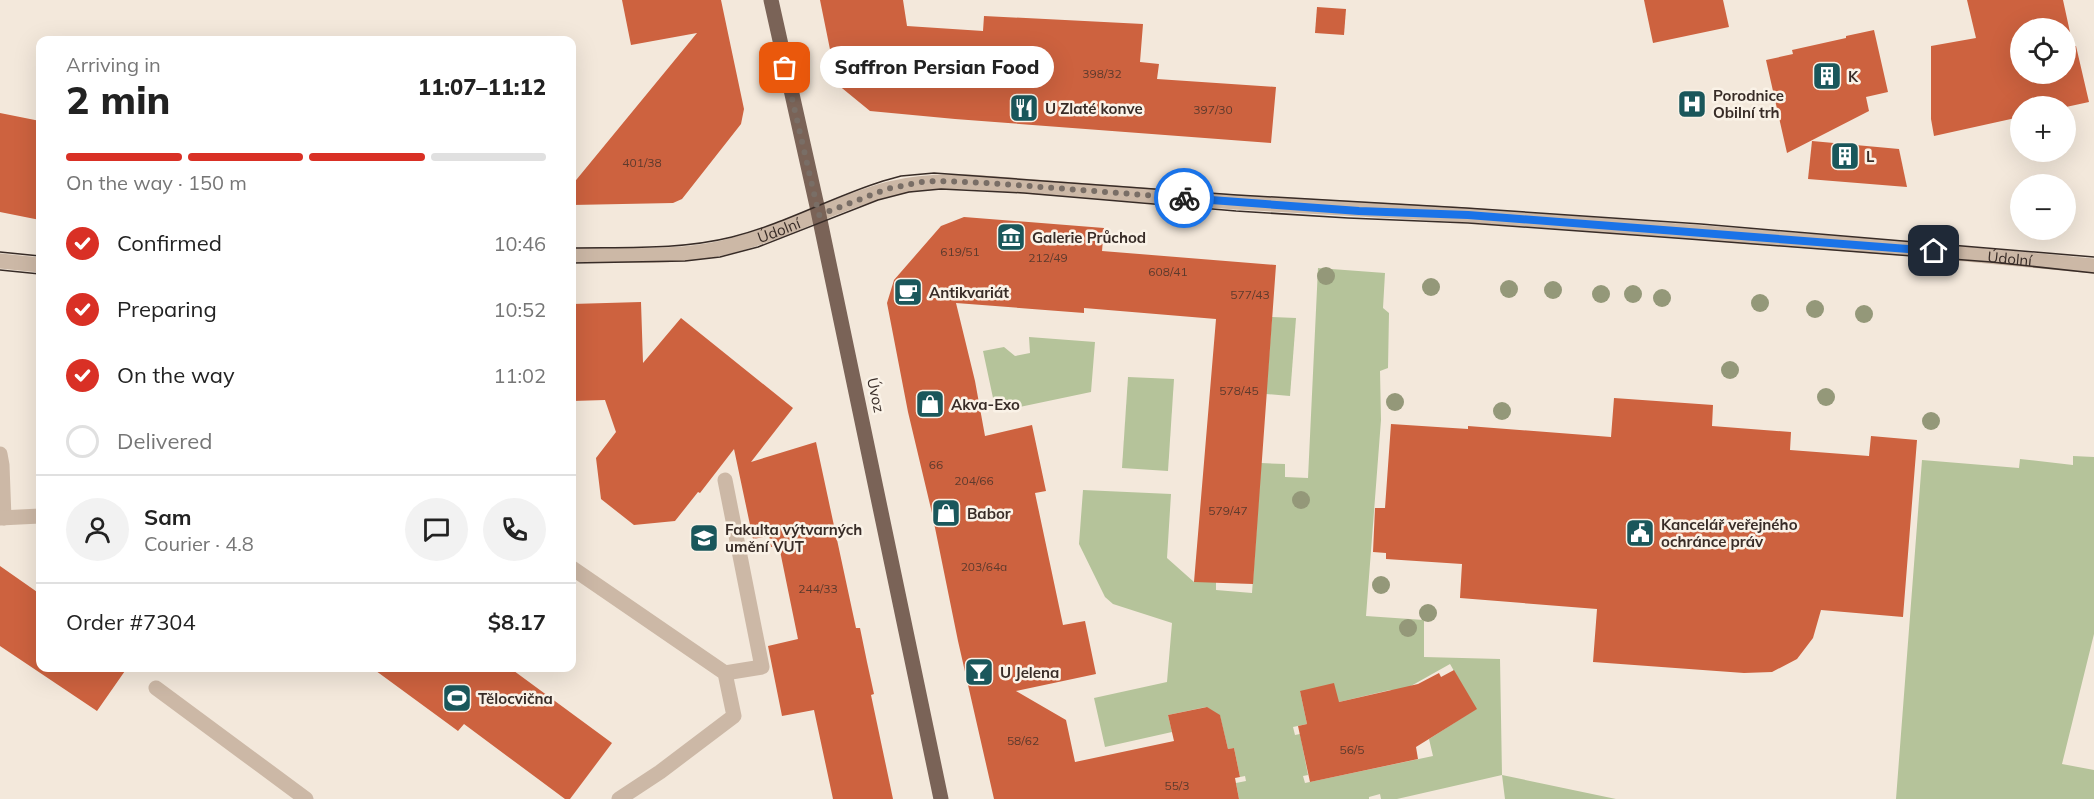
<!DOCTYPE html>
<html lang="en">
<head>
<meta charset="utf-8">
<style>
	body { margin:0; font-family:Mulish,sans-serif; background:#f2f2f2; color:#222; height:100vh; display:flex; flex-direction:column; font-size:22px; white-space:nowrap }
	* { box-sizing:border-box; margin:0 }
	p { font-size:20px; color:#767676 }
	.icon { flex:none; width:33px; height:33px; fill:none; stroke:currentColor; stroke-width:2; stroke-linecap:round; stroke-linejoin:round }
	.map { position:relative; flex:1; overflow:hidden }
	.side { position:absolute; left:36px; top:36px; width:540px; height:636px; display:flex; flex-direction:column; background:#fff; border-radius:12px; box-shadow:0 6px 24px #0002 }
	.side>* { flex:none }
	.tools { position:absolute; left:2010px; top:18px; display:grid; gap:12px }
	.tools a { display:grid; place-items:center; width:66px; height:66px; border-radius:50%; background:#fff; box-shadow:0 6px 24px #0002; font-size:30px }
	.pin { position:absolute; display:grid; place-items:center; width:51px; height:51px; color:#fff; margin:-26px; border-radius:12px; box-shadow:0 3px 9px #0006 }
	.courier { position:absolute; display:grid; place-items:center; width:60px; height:60px; margin:-30px; border:4px solid #1a73e8; border-radius:50%; background:#fff; color:#222; box-shadow:0 2px 8px #0007 }
	.bubble { position:absolute; height:42px; border-radius:21px; background:#fff; box-shadow:0 6px 24px #0002; font-size:20px; font-weight:800; line-height:42px; text-align:center }
	.head em { font-style:normal; font-weight:800 }
	.head div { display:flex; flex-direction:column-reverse }
	.head { display:flex; align-items:center; justify-content:space-between; height:102px; padding:0 30px }
	h1 { font-size:39px; font-weight:800; line-height:45px }
	.bar { display:grid; grid-template-columns:repeat(4,1fr); gap:9px 6px; align-content:center; height:72px; padding:0 30px }
	.bar i { height:8px; border-radius:4px; background:#e0e0e0 }
	.bar .current { background:#d93025 }
	.bar p { grid-column:span 4 }
	.line { display:flex; align-items:center; gap:15px; padding:0 30px; border-top:2px solid #e0e0e0 }
	.line div { flex:1 }
	.round { display:grid; place-items:center; flex:none; width:63px; height:63px; border-radius:32px; background:#f2f2f2 }
	ol { padding:0 30px; list-style:none }
	li { display:flex; align-items:center; gap:18px; height:66px }
	li p { margin-inline-start:auto }
	li .icon { padding:6px; border-radius:50%; background:#d93025; color:#fff; stroke-width:4 }
	li:last-child { color:#767676 }
	li i { width:33px; height:33px; border:3px solid #e0e0e0; border-radius:50% }
	.map>svg:first-child { display:block }
	.green { fill:#b5c39a; fill-rule:evenodd }
	.building { fill:#cd623f; fill-rule:evenodd }
	.lines { fill:none; stroke-linecap:round; stroke-linejoin:round }
	.minor { stroke:#ccb8a6; stroke-width:15 }
	.major { stroke:#7a6357; stroke-width:15 }
	.tram { stroke:#382c27; stroke-width:1.5 }
	.tree { fill:#949879 }
	.done { stroke:#796e66; stroke-width:6; stroke-dasharray:0 10.8 }
	.route { stroke:#1a73e8; stroke-width:8 }
	.labels { text-anchor:middle; dominant-baseline:central; stroke-width:5; stroke-linejoin:round; paint-order:stroke }
	.number-label { font-size:12px; fill:#5d3a2d }
	.poi-label { font-size:15px; font-weight:bold; fill:#382c27; stroke:#faf2e7; text-anchor:start }
	.street-label { font-size:15px; fill:#382c27; stroke:#faf2e7 }
</style>
</head>
<body>
<div class="map">
<svg width="2094" height="799" viewBox="0 0 2094 799">
	<rect width="100%" height="100%" fill="#f3e8db"/>
	<g class="green">
		<path d="M1318,268L1385,273L1383,308L1389,313L1388,368L1380,371L1381,420L1366,616L1424,620V657L1500,659L1502,775L1616,799H1505L1502,775L1397,799H1381L1380,794L1369,797V799H1239L1236,783L1246,781L1245,776L1240,777L1234,748L1228,749L1220,716L1206,707L1168,715L1172,732L1105,747L1094,698L1167,682L1172,623L1113,604L1105,597L1079,544L1083,490L1171,494L1167,558L1194,582H1216V590L1252,593L1261,463L1285,464V477L1308,478ZM1450,664L1476,709L1429,739L1433,756L1305,783L1303,776L1308,775L1300,734L1295,735L1293,727L1307,724L1300,691L1339,702L1390,690L1402,691Z"/>
		<polygon points="1272,317 1296,318 1290,396 1266,394"/>
		<polygon points="1029,337 1095,342 1091,392 996,412 983,351 1004,347 1015,356 1030,353"/>
		<polygon points="1128,377 1174,379 1168,471 1122,468"/>
		<polygon points="2073,456 2094,457 2094,634 2062,764 2094,770 2094,799 1896,799 1922,460 2019,468 2020,459 2073,465"/>
	</g>
	<g class="building">
		<polygon points="622,0 721,0 744,109 741,124 682,199 673,203 572,205 572,185 697,33 631,45"/>
		<polygon points="820,0 903,0 907,26 983,31 984,16 1143,24 1140,62 1159,64 1157,79 1276,87 1271,143 955,119 870,111 837,84"/>
		<polygon points="1644,0 1723,0 1729,27 1653,43"/>
		<path d="M1967,0H2063L2073,46H2076L2089,102L2066,107L2020,106V117L1934,136L1931,119V46L1976,38ZM2020,28H2066V74H2020Z"/>
		<polygon points="1317,7 1346,9 1344,35 1315,33"/>
		<polygon points="1874,30 1888,92 1866,97 1869,111 1787,153 1766,60 1793,54 1792,50 1846,38 1846,36"/>
		<polygon points="0,113 40,121 40,220 0,212"/>
		<polygon points="1812,141 1899,149 1907,187 1808,179"/>
		<polygon points="964,217 1104,228 1102,251 1276,265 1253,584 1194,582 1216,319 1084,308 1084,313 956,303 975,381 985,436 1032,425 1046,491 1035,493 1063,625 1085,621 1096,674 1016,691 1066,720 1075,762 1174,741 1168,715 1207,707 1220,715 1228,749 1234,748 1240,777 1235,778 1239,799 994,799 958,641 932,513 908,412 887,303 894,280 941,226"/>
		<polygon points="641,302 643,363 681,318 793,408 751,462 816,442 856,628 860,628 867,662 874,694 871,695 893,799 833,799 814,710 782,716 768,646 798,639 779,546 771,547 769,536 753,539 734,449 700,493 698,492 675,521 634,525 601,499 596,458 616,432 605,400 572,401 572,304"/>
		<polygon points="1614,398 1713,405 1712,426 1791,432 1790,450 1869,456 1871,436 1917,440 1903,617 1821,610 1813,638 1797,659 1772,672 1744,673 1593,662 1597,609 1460,598 1462,564 1386,559 1386,553 1373,552 1375,508 1385,508 1391,424 1468,429 1468,426 1611,437"/>
		<polygon points="0,566 40,594 40,668 127,668 97,711 0,646"/>
		<polygon points="372,668 510,668 612,743 570,799 565,799 464,724 458,731"/>
		<polygon points="1454,670 1477,709 1416,747 1418,759 1310,782 1298,726 1307,724 1300,691 1334,683 1339,702 1418,684 1439,673 1441,677"/>
	</g>
	<g class="lines">
		<g class="minor">
			<path id="s1" d="M572,255C621,254 673,259 722,248C779,235 832,204 889,189C916,182 943,181 970,182L1236,202L1468,215L1913,249L2094,266"/>
			<polyline points="0,261 40,265"/>
			<polyline points="0,454 2,465 4,518"/>
			<polyline points="725,480 762,667 725,673"/>
			<polyline points="0,518 40,516"/>
			<polyline points="572,568 725,673 734,716 660,772 619,799"/>
			<polyline points="156,688 306,799"/>
		</g>
		<polyline class="major" points="771,0 817,206 941,799"/>
		<g class="tram">
			<path d="M572,248C625,247 680,250 732,237C784,224 832,197 883,181L901,176L934,173L1237,195L1466,208L1701,224L2094,257"/>
			<polyline points="0,252 40,256"/>
			<polyline points="572,263 685,261 720,257 758,247 878,200 909,192 941,189 1024,193 1236,211 1348,218 1468,223 1689,239 1991,262 2094,273"/>
			<polyline points="0,270 40,274"/>
		</g>
	</g>
	<g class="tree">
		<circle cx="1326" cy="276" r="9"/>
		<circle cx="1431" cy="287" r="9"/>
		<circle cx="1509" cy="289" r="9"/>
		<circle cx="1553" cy="290" r="9"/>
		<circle cx="1601" cy="294" r="9"/>
		<circle cx="1633" cy="294" r="9"/>
		<circle cx="1662" cy="298" r="9"/>
		<circle cx="1760" cy="303" r="9"/>
		<circle cx="1815" cy="309" r="9"/>
		<circle cx="1864" cy="314" r="9"/>
		<circle cx="1730" cy="370" r="9"/>
		<circle cx="1826" cy="397" r="9"/>
		<circle cx="1395" cy="402" r="9"/>
		<circle cx="1502" cy="411" r="9"/>
		<circle cx="1931" cy="421" r="9"/>
		<circle cx="1301" cy="500" r="9"/>
		<circle cx="1381" cy="585" r="9"/>
		<circle cx="1428" cy="613" r="9"/>
		<circle cx="1408" cy="628" r="9"/>
	</g>
	<g class="lines">
		<polyline class="done" points="785,68 819,215 887,189 921,182 939,181 989,183 1184,198"/>
		<polyline class="route" points="1184,198 1359,211 1468,215 1934,251"/>
	</g>
	<defs>
		<g id="building-square" transform="scale(1.5)"><rect x="-9" y="-9" width="18" height="18" rx="4" fill="#1a575b" stroke="#faf2e7"/><path d="M-4-6H4V6H1V3H-1V6H-4ZM-2.5-4.3h1.7v1.8h-1.7ZM.8-4.3h1.7v1.8H.8ZM-2.5-1h1.7V.8h-1.7ZM.8-1h1.7V.8H.8Z" fill="#fff"/></g>
		<g id="hospital-square" transform="scale(1.5)"><rect x="-9" y="-9" width="18" height="18" rx="4" fill="#1a575b" stroke="#faf2e7"/><path d="M-5-5h3v3.5h4V-5h3V5h-3V1.5h-4V5h-3Z" fill="#fff"/></g>
		<g id="restaurant-square" transform="scale(1.5)"><rect x="-9" y="-9" width="18" height="18" rx="4" fill="#1a575b" stroke="#faf2e7"/><path d="M-5-6h1v4h1v-4h1v4h1v-4h1v5L-1.5 .5V6h-2V.5L-5-1ZM5-6V6H3V1.5H1.5Q1.5-4 5-6Z" fill="#fff"/></g>
		<g id="museum-square" transform="scale(1.5)"><rect x="-9" y="-9" width="18" height="18" rx="4" fill="#1a575b" stroke="#faf2e7"/><path d="M0-6L6-3V-2H-6V-3ZM-5-1h2V3h-2ZM-1-1h2V3h-2ZM3-1h2V3H3ZM-6 4H6V6H-6Z" fill="#fff"/></g>
		<g id="cafe-square" transform="scale(1.5)"><rect x="-9" y="-9" width="18" height="18" rx="4" fill="#1a575b" stroke="#faf2e7"/><path d="M-5.5-4.5H6V0H3Q3 3.5 0 3.5H-2.5Q-5.5 3.5-5.5 0ZM3-3.2v2h1.7v-2ZM-6 4.5H4V6H-6Z" fill="#fff"/></g>
		<g id="shop-square" transform="scale(1.5)"><rect x="-9" y="-9" width="18" height="18" rx="4" fill="#1a575b" stroke="#faf2e7"/><path d="M-5-2.5h2.3a2.7 3.5 0 0 1 5.4 0H5L5.5 6h-11ZM-1.5-2.5h3a1.5 2.3 0 0 0-3 0Z" fill="#fff"/></g>
		<g id="civic-square" transform="scale(1.5)"><rect x="-9" y="-9" width="18" height="18" rx="4" fill="#1a575b" stroke="#faf2e7"/><path d="M-.6-6.5H3V-4.5H.6V-3L4-1V1h2V6H-6V1h2V-1L-.6-3ZM-1.2 2.5V6h2.4V2.5Z" fill="#fff"/></g>
		<g id="university-square" transform="scale(1.5)"><rect x="-9" y="-9" width="18" height="18" rx="4" fill="#1a575b" stroke="#faf2e7"/><path d="M0-5L7-2L0 1L-7-2ZM-4 1L0 2.5L4 1V4Q0 6-4 4Z" fill="#fff"/></g>
		<g id="bar-square" transform="scale(1.5)"><rect x="-9" y="-9" width="18" height="18" rx="4" fill="#1a575b" stroke="#faf2e7"/><path d="M-6-5H6L.8 .8V4.5H3.5V6h-7V4.5H-.8V.8Z" fill="#fff"/></g>
		<g id="stadium-square" transform="scale(1.5)"><rect x="-9" y="-9" width="18" height="18" rx="4" fill="#1a575b" stroke="#faf2e7"/><path d="M0-5a6.5 5 0 1 0 0 10a6.5 5 0 1 0 0-10ZM-3.5-1.8h7v3.6h-7Z" fill="#fff"/></g>
	</defs>
	<g fill-rule="evenodd">
		<use href="#building-square" x="1827" y="76"/>
		<use href="#hospital-square" x="1692" y="104"/>
		<use href="#restaurant-square" x="1024" y="108"/>
		<use href="#building-square" x="1845" y="156"/>
		<use href="#museum-square" x="1011" y="237"/>
		<use href="#cafe-square" x="908" y="292"/>
		<use href="#shop-square" x="930" y="404"/>
		<use href="#shop-square" x="946" y="513"/>
		<use href="#civic-square" x="1640" y="533"/>
		<use href="#university-square" x="704" y="538"/>
		<use href="#bar-square" x="979" y="672"/>
		<use href="#stadium-square" x="457" y="698"/>
	</g>
	<g class="labels">
		<g class="number-label">
			<text x="1102" y="73">398/32</text>
			<text x="1213" y="109">397/30</text>
			<text x="642" y="162">401/38</text>
			<text x="960" y="251">619/51</text>
			<text x="1048" y="257">212/49</text>
			<text x="1168" y="271">608/41</text>
			<text x="1250" y="294">577/43</text>
			<text x="1239" y="390">578/45</text>
			<text x="936" y="464">66</text>
			<text x="974" y="480">204/66</text>
			<text x="1228" y="510">579/47</text>
			<text x="984" y="566">203/64a</text>
			<text x="818" y="588">244/33</text>
			<text x="1023" y="740">58/62</text>
			<text x="1352" y="749">56/5</text>
			<text x="1177" y="785">55/3</text>
		</g>
		<g class="poi-label">
			<text x="1848" y="76">K</text>
			<text x="1713" y="95">Porodnice<tspan x="1713" dy="17">Obilní trh</tspan></text>
			<text x="1045" y="108">U Zlaté konve</text>
			<text x="1866" y="156">L</text>
			<text x="1032" y="237">Galerie Průchod</text>
			<text x="929" y="292">Antikvariát</text>
			<text x="951" y="404">Akva-Exo</text>
			<text x="967" y="513">Babor</text>
			<text x="1661" y="524">Kancelář veřejného<tspan x="1661" dy="17">ochránce práv</tspan></text>
			<text x="725" y="529">Fakulta výtvarných<tspan x="725" dy="17">umění VUT</tspan></text>
			<text x="1000" y="672">U Jelena</text>
			<text x="478" y="698">Tělocvična</text>
		</g>
		<g class="street-label">
			<text stroke="none"><textPath href="#s1" startOffset="210">Údolní</textPath></text>
			<text stroke="none"><textPath href="#s1" startOffset="1452">Údolní</textPath></text>
			<text transform="translate(876 395) rotate(78)">Úvoz</text>
		</g>
	</g>
</svg>
<div class="tools">
<a><svg class="icon" aria-label="locate" viewBox="0 0 24 24"><circle cx="12" cy="12" r="6"/><path d="M12 2v4M12 18v4M2 12h4M18 12h4"/></svg></a>
<a>+</a>
<a>−</a>
</div>
<div class="pin" style="left:785px;top:68px;background:#ea580c"><svg class="icon" aria-label="bag" viewBox="0 0 24 24"><path d="M5 8h14l-1 12H6zM9 8a3 3 0 0 1 6 0"/></svg></div>
<div class="pin" style="left:1934px;top:251px;background:#1f2937"><svg class="icon" aria-label="home" viewBox="0 0 24 24"><path d="M3 11l9-7 9 7M6 9v11h12V9"/></svg></div>
<div class="courier" style="left:1184px;top:198px"><svg class="icon" aria-label="bike" viewBox="0 0 24 24"><circle cx="6" cy="16" r="4"/><circle cx="18" cy="16" r="4"/><path d="M6 16l4-8h5l3 8M10 8l3 8H6M13 5h3"/></svg></div>
<div class="bubble" style="left:820px;top:46px;width:234px">Saffron Persian Food</div>
<section class="side">
<div class="head"><div><h1>2 min</h1><p>Arriving in</p></div><em>11:07–11:12</em></div>
<div class="bar"><i class="current"></i><i class="current"></i><i class="current"></i><i></i><p>On the way · 150 m</p></div>
<ol>
<li><svg class="icon" aria-label="check" viewBox="0 0 24 24"><path d="M5 12l5 5 9-10"/></svg>Confirmed<p>10:46</p></li>
<li><svg class="icon" aria-label="check" viewBox="0 0 24 24"><path d="M5 12l5 5 9-10"/></svg>Preparing<p>10:52</p></li>
<li><svg class="icon" aria-label="check" viewBox="0 0 24 24"><path d="M5 12l5 5 9-10"/></svg>On the way<p>11:02</p></li>
<li><i></i>Delivered</li>
</ol>
<div class="line" style="height:108px"><a class="round"><svg class="icon" aria-label="person" viewBox="0 0 24 24"><circle cx="12" cy="8" r="4"/><path d="M4 21q1-7 8-7t8 7"/></svg></a><div><b>Sam</b><p>Courier · 4.8</p></div><a class="round"><svg class="icon" aria-label="chat" viewBox="0 0 24 24"><path d="M4 5h16v11H9l-5 4z"/></svg></a><a class="round"><svg class="icon" aria-label="phone" viewBox="0 0 24 24"><path d="M5 4h4l2 5-3 2q2 4 5 5l2-3 5 2v4C11 20 4 13 5 4z"/></svg></a></div>
<div class="line" style="height:78px"><div>Order #7304</div><b>$8.17</b></div>
</section>
</div>
</body>
</html>
